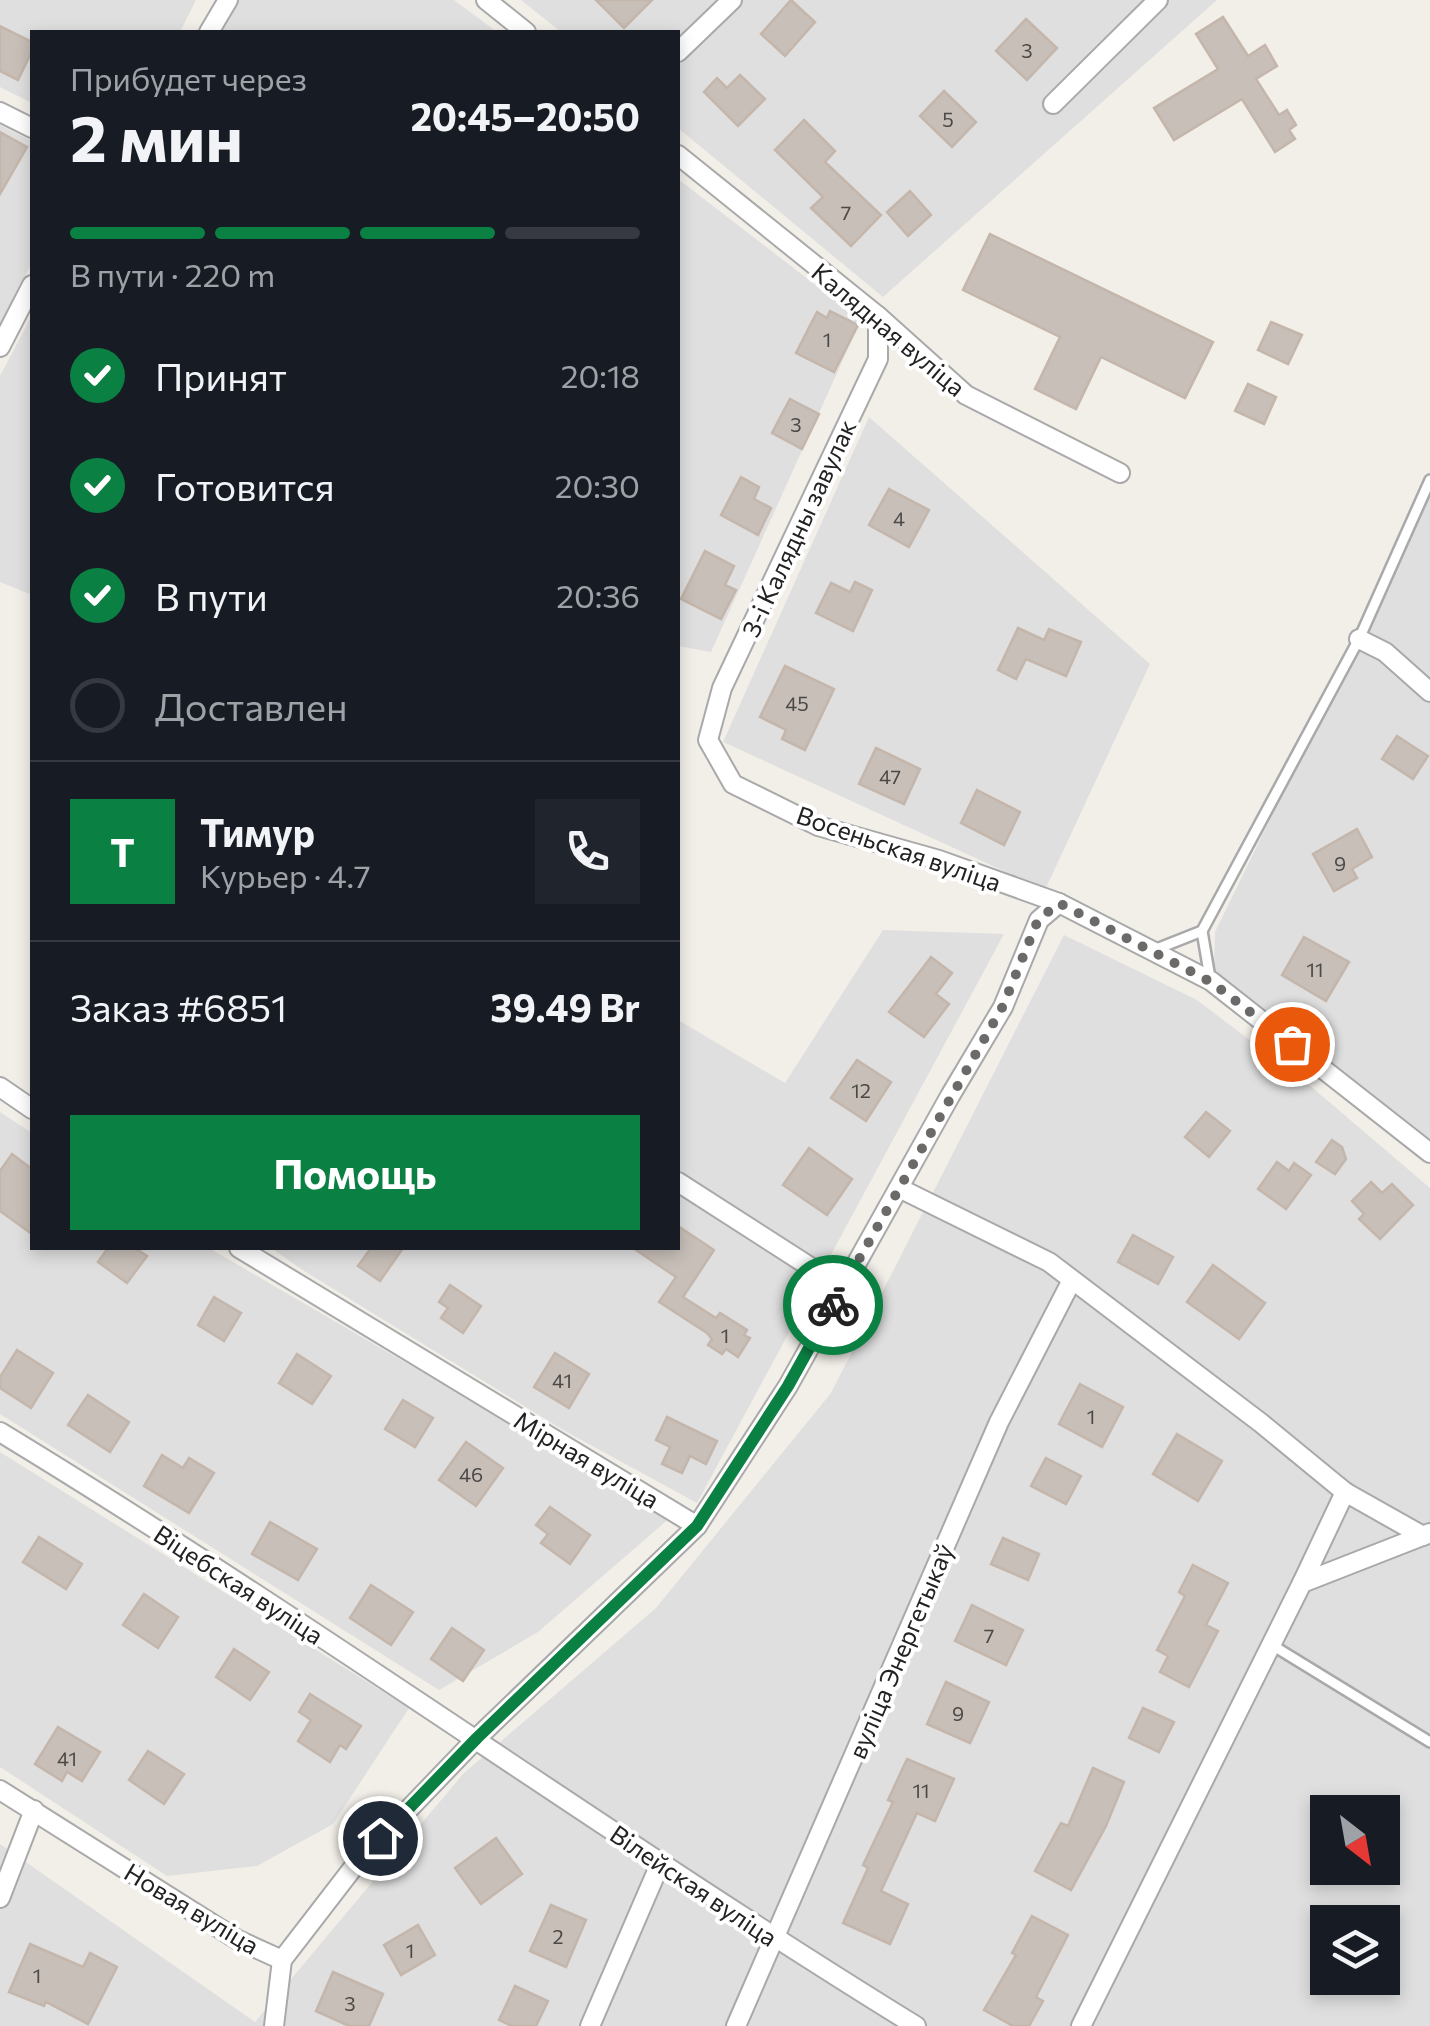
<!DOCTYPE html>
<html lang="ru">
<head>
<meta charset="utf-8">
<style>
	body { margin:0; font-family:Commissioner,sans-serif; background:#20242c; color:#f1f3f6; height:100vh; display:flex; flex-direction:column; font-size:38px; white-space:nowrap }
	* { box-sizing:border-box; margin:0 }
	p { font-size:32px; color:#9ea1a6 }
	.icon { flex:none; width:55px; height:55px; fill:none; stroke:currentColor; stroke-width:2; stroke-linecap:round; stroke-linejoin:round }
	.map { position:relative; flex:1; overflow:hidden }
	.panel { position:absolute; left:30px; top:30px; width:650px; height:1220px; display:flex; flex-direction:column; background:#171b24; border-radius:0px; box-shadow:0 5px 15px #0003 }
	.panel>* { flex:none }
	.needle { width:65px; rotate:149deg }
	.controls { position:absolute; left:1310px; top:1795px; display:grid; gap:20px }
	.controls a { display:grid; place-items:center; width:90px; height:90px; border-radius:0px; background:#171b24; box-shadow:0 5px 15px #0003; font-size:50px }
	.pin { position:absolute; display:grid; place-items:center; width:85px; height:85px; color:#fff; margin:-42px; border:5px solid #fff; border-radius:50%; box-shadow:0 2px 10px #0007 }
	.courier { position:absolute; display:grid; place-items:center; width:100px; height:100px; margin:-50px; border:8px solid #0b8043; border-radius:50%; background:#fff; color:#222; box-shadow:0 2px 12px #0007 }
	.summary em { font-style:normal; font-weight:700 }
	.summary div { display:flex; flex-direction:column-reverse }
	.summary { display:flex; align-items:center; justify-content:space-between; height:170px; padding:0 40px }
	h1 { font-size:65px; font-weight:700; line-height:75px }
	.bar { display:grid; grid-template-columns:repeat(4,1fr); gap:15px 10px; align-content:center; height:120px; padding:0 40px }
	.bar i { height:12px; border-radius:8px; background:#363941 }
	.bar .on { background:#0b8043 }
	.bar p { grid-column:span 4 }
	.line { display:flex; align-items:center; gap:25px; padding:0 40px; border-top:2px solid #363941 }
	.line div { flex:1 }
	.round { display:grid; place-items:center; flex:none; width:105px; height:105px; border-radius:0px; background:#20242c }
	ol { padding:0 40px; list-style:none }
	li { display:flex; align-items:center; gap:30px; height:110px }
	li p { margin-inline-start:auto }
	li .icon { padding:10px; border-radius:50%; background:#0b8043; color:#fff; stroke-width:4 }
	li:last-child { color:#9ea1a6 }
	li i { width:55px; height:55px; border:5px solid #363941; border-radius:50% }
	.action { display:flex; gap:20px; margin-top:auto; padding:20px 40px }
	.action a { flex:1; height:115px; border-radius:0px; background:#0b8043; color:#fff; font-size:40px; font-weight:700; line-height:115px; text-align:center }
	.map>svg:first-child { display:block }
	.residential { fill:#e0dfdf; fill-rule:evenodd }
	.building { fill:#c7bfb8; stroke:#c4b6ab; stroke-width:2.5 }
	.lines { fill:none; stroke-linecap:round; stroke-linejoin:round }
	.service-casing { stroke:#a9a9a9; stroke-width:14 }
	.minor-casing { stroke:#a9a9a9; stroke-width:22 }
	.service { stroke:#fff; stroke-width:9 }
	.minor { stroke:#fff; stroke-width:18 }
	.done { stroke:#6b6a68; stroke-width:10; stroke-dasharray:0 18 }
	.route { stroke:#0b8043; stroke-width:12 }
	.labels { text-anchor:middle; dominant-baseline:central; stroke-width:8; stroke-linejoin:round; paint-order:stroke }
	.number-label { font-size:20px; fill:#4b4948 }
	.street-label { font-size:25px; fill:#222; stroke:#fff }
</style>
</head>
<body>
<div class="map">
<svg width="1430" height="2026" viewBox="0 0 1430 2026">
	<rect width="100%" height="100%" fill="#f2efe9"/>
	<g class="residential">
		<polygon points="0,0 196,0 180,32 32,32 32,103 0,87"/>
		<polygon points="235,0 454,0 497,32 217,32"/>
		<polygon points="521,0 1217,0 883,297 678,128 678,32 561,32"/>
		<polygon points="0,125 32,141 32,262 0,325"/>
		<polygon points="678,179 861,320 711,652 678,646"/>
		<polygon points="32,315 32,595 0,582 0,376"/>
		<polygon points="869,417 1150,664 1045,890 723,742"/>
		<polygon points="1430,492 1430,1143 1214,970 1215,932"/>
		<polygon points="883,930 1004,934 697,1503 565,1431 304,1271 271,1248 678,1248 678,1020 785,1083"/>
		<path d="M1064,935L1197,1000L1314,1089L1430,1188V2026H0V1844L255,2022L463,1774L656,1608L831,1393ZM1328,1812H1382V1868H1328ZM1328,1922H1382V1978H1328Z"/>
		<polygon points="0,1112 32,1133 32,1248 209,1248 671,1517 538,1632 439,1690 0,1414"/>
		<polygon points="0,1452 409,1708 333,1824 257,1866 167,1876 0,1767"/>
	</g>
	<g class="building">
		<polygon points="596,0 652,0 624,28"/>
		<polygon points="791,0 815,22 785,56 761,34"/>
		<polygon points="1223,17 1248,56 1265,45 1277,66 1256,79 1279,115 1287,110 1296,125 1289,130 1295,139 1275,152 1242,99 1174,140 1154,108 1218,69 1196,34"/>
		<polygon points="1026,19 1057,48 1027,80 996,51"/>
		<polygon points="0,26 32,42 32,51 18,80 0,71"/>
		<polygon points="740,75 765,99 738,126 704,92 717,78 727,88"/>
		<polygon points="944,91 976,122 952,147 920,116"/>
		<polygon points="804,120 835,151 825,162 881,215 851,246 811,208 823,197 775,150"/>
		<polygon points="0,132 27,147 0,194"/>
		<polygon points="910,191 931,215 908,236 887,212"/>
		<polygon points="990,234 1213,342 1185,398 1101,357 1076,409 1035,389 1060,337 963,290"/>
		<polygon points="830,311 858,325 834,372 796,353 817,312 827,318"/>
		<polygon points="1271,322 1302,335 1288,364 1258,350"/>
		<polygon points="1248,384 1276,397 1264,424 1235,411"/>
		<polygon points="790,399 819,414 802,449 772,433"/>
		<polygon points="741,477 759,487 754,499 771,508 758,535 721,515"/>
		<polygon points="889,489 929,510 909,547 869,525"/>
		<polygon points="705,551 734,566 725,585 736,590 721,619 681,599"/>
		<polygon points="855,582 872,590 853,631 816,613 831,583 850,592"/>
		<polygon points="1018,628 1044,640 1049,629 1081,642 1066,676 1026,659 1016,679 998,670"/>
		<polygon points="785,666 834,689 805,750 782,739 786,730 760,717"/>
		<polygon points="1397,736 1428,756 1413,779 1382,759"/>
		<polygon points="876,748 920,769 904,804 859,784"/>
		<polygon points="977,790 1020,812 1004,845 961,823"/>
		<polygon points="1357,829 1372,857 1352,869 1357,878 1334,891 1313,854"/>
		<polygon points="1304,937 1349,962 1326,1001 1282,975"/>
		<polygon points="931,957 952,973 936,994 949,1004 924,1037 889,1012"/>
		<polygon points="857,1060 891,1082 866,1121 831,1098"/>
		<polygon points="1206,1112 1230,1131 1209,1157 1185,1137"/>
		<polygon points="1332,1140 1342,1147 1346,1159 1335,1174 1316,1162"/>
		<polygon points="809,1148 852,1179 827,1215 783,1185"/>
		<polygon points="12,1154 32,1169 32,1234 0,1211 0,1171"/>
		<polygon points="1277,1162 1289,1171 1294,1163 1311,1175 1286,1209 1258,1189"/>
		<polygon points="1371,1182 1382,1193 1392,1184 1413,1205 1380,1239 1359,1219 1364,1214 1352,1201"/>
		<polygon points="678,1226 714,1250 683,1297 716,1318 720,1313 747,1330 744,1335 750,1338 738,1357 726,1349 722,1354 708,1345 712,1339 707,1333 659,1302 676,1277 633,1248 678,1248"/>
		<polygon points="1133,1235 1173,1257 1158,1284 1118,1262"/>
		<polygon points="108,1248 135,1248 147,1256 127,1283 98,1262"/>
		<polygon points="371,1248 403,1248 380,1281 358,1266"/>
		<polygon points="1213,1265 1265,1303 1239,1339 1187,1302"/>
		<polygon points="450,1285 481,1306 463,1333 441,1318 448,1308 439,1302"/>
		<polygon points="214,1297 241,1313 224,1341 198,1325"/>
		<polygon points="17,1350 53,1373 31,1408 0,1388 0,1377"/>
		<polygon points="555,1353 589,1374 569,1408 534,1387"/>
		<polygon points="297,1354 331,1376 312,1404 279,1383"/>
		<polygon points="1080,1384 1123,1407 1102,1447 1059,1424"/>
		<polygon points="88,1395 129,1422 110,1452 68,1425"/>
		<polygon points="403,1400 433,1418 415,1447 385,1429"/>
		<polygon points="667,1417 717,1441 706,1464 690,1456 682,1473 662,1464 670,1447 656,1440"/>
		<polygon points="1177,1434 1222,1461 1198,1501 1153,1474"/>
		<polygon points="466,1442 503,1468 476,1506 439,1480"/>
		<polygon points="162,1455 183,1468 189,1458 214,1473 189,1513 144,1486"/>
		<polygon points="1046,1458 1081,1476 1066,1504 1031,1486"/>
		<polygon points="550,1507 590,1535 570,1564 541,1543 548,1534 536,1525"/>
		<polygon points="270,1522 317,1549 298,1580 252,1554"/>
		<polygon points="39,1537 82,1564 66,1589 23,1562"/>
		<polygon points="1003,1538 1039,1554 1028,1580 991,1564"/>
		<polygon points="1193,1565 1228,1583 1206,1625 1218,1631 1189,1687 1160,1672 1168,1656 1157,1650 1185,1596 1179,1592"/>
		<polygon points="371,1585 413,1612 391,1645 350,1618"/>
		<polygon points="144,1594 178,1617 158,1648 123,1625"/>
		<polygon points="972,1605 1023,1630 1006,1665 955,1641"/>
		<polygon points="452,1628 484,1650 463,1681 431,1659"/>
		<polygon points="234,1649 269,1672 250,1700 216,1677"/>
		<polygon points="946,1682 989,1702 970,1743 927,1724"/>
		<polygon points="310,1694 361,1726 346,1749 340,1745 330,1762 298,1741 311,1720 299,1712"/>
		<polygon points="1143,1708 1174,1722 1159,1752 1129,1738"/>
		<polygon points="58,1727 100,1752 82,1781 67,1772 62,1781 35,1764"/>
		<polygon points="148,1751 184,1774 164,1804 129,1780"/>
		<polygon points="907,1759 954,1779 935,1821 917,1813 881,1891 908,1904 890,1944 843,1923 868,1868 863,1865 893,1802 888,1800"/>
		<polygon points="1093,1768 1124,1782 1106,1826 1071,1890 1035,1871 1061,1823 1068,1826"/>
		<polygon points="496,1838 522,1874 481,1904 455,1868"/>
		<polygon points="551,1905 586,1920 566,1967 530,1951"/>
		<polygon points="1032,1916 1068,1935 1036,1997 1043,2001 1029,2026 1013,2026 984,2010 1016,1955 1012,1953"/>
		<polygon points="418,1925 435,1955 401,1975 384,1945"/>
		<polygon points="30,1944 83,1967 90,1953 117,1967 88,2024 46,2002 44,2006 9,1992"/>
		<polygon points="333,1972 383,1994 369,2026 349,2026 316,2011"/>
		<polygon points="515,1986 548,2001 536,2026 512,2026 499,2020"/>
	</g>
	<g class="lines">
		<g class="service-casing">
			<g id="service">
				<polyline points="1202,931 1210,978"/>
				<polyline points="1154,950 1202,931 1359,639 1430,480"/>
				<polyline points="1272,1645 1430,1742"/>
			</g>
		</g>
		<g class="minor-casing">
			<g id="minor">
				<polyline points="486,0 526,32"/>
				<polyline points="209,32 228,0"/>
				<polyline points="678,52 732,0"/>
				<polyline points="1053,104 1158,0"/>
				<polyline points="0,112 32,128"/>
				<polyline points="678,155 878,316 966,395 1120,473"/>
				<polyline points="878,316 878,359 722,688 708,740 733,784 818,826 939,860 1059,903 1211,981 1430,1153"/>
				<polyline points="0,347 32,285"/>
				<polyline points="1359,639 1385,652 1430,692"/>
				<polyline points="0,1087 32,1109"/>
				<polyline points="678,1182 843,1288"/>
				<polyline points="899,1188 1049,1262 1261,1423 1345,1492 1423,1536"/>
				<polyline points="239,1248 697,1526 788,1386 950,1096 1003,1007 1039,920 1059,903"/>
				<path d="M0,1432C311,1621 606,1835 916,2026"/>
				<polyline points="1302,1583 1345,1492"/>
				<polyline points="0,1790 238,1940 282,1960 356,1864 477,1738 697,1526"/>
				<polyline points="0,1898 34,1810"/>
				<polyline points="274,2026 282,1960"/>
				<polyline points="590,2026 660,1864"/>
				<polyline points="736,2026 999,1422 1072,1280"/>
				<polyline points="1081,2026 1302,1583 1430,1533"/>
			</g>
		</g>
		<use href="#service" class="service"/>
		<use href="#minor" class="minor"/>
	</g>
	<g class="lines">
		<polyline class="done" points="833,1305 1003,1006 1038,920 1059,903 1211,982 1292,1044"/>
		<polyline class="route" points="380,1838 477,1738 697,1526 788,1386 833,1305"/>
	</g>
	<g class="labels">
		<g class="number-label">
			<text x="1027" y="50">3</text>
			<text x="948" y="119">5</text>
			<text x="846" y="212">7</text>
			<text x="827" y="339">1</text>
			<text x="796" y="424">3</text>
			<text x="899" y="518">4</text>
			<text x="797" y="703">45</text>
			<text x="890" y="776">47</text>
			<text x="1340" y="863">9</text>
			<text x="1315" y="969">11</text>
			<text x="861" y="1090">12</text>
			<text x="725" y="1335">1</text>
			<text x="562" y="1380">41</text>
			<text x="1091" y="1416">1</text>
			<text x="471" y="1474">46</text>
			<text x="989" y="1635">7</text>
			<text x="958" y="1713">9</text>
			<text x="67" y="1758">41</text>
			<text x="921" y="1790">11</text>
			<text x="558" y="1936">2</text>
			<text x="410" y="1950">1</text>
			<text x="37" y="1975">1</text>
			<text x="350" y="2003">3</text>
		</g>
		<g class="street-label">
			<text transform="translate(889 329) rotate(40)">Калядная вуліца</text>
			<text transform="translate(798 528) rotate(-65)">3-і Калядны завулак</text>
			<text transform="translate(899 848) rotate(19)">Восеньская вуліца</text>
			<text transform="translate(587 1459) rotate(31)">Мірная вуліца</text>
			<text transform="translate(239 1584) rotate(33)">Віцебская вуліца</text>
			<text transform="translate(900 1651) rotate(-67)">вуліца Энергетыкаў</text>
			<text transform="translate(694 1885) rotate(34)">Вілейская вуліца</text>
			<text transform="translate(192 1908) rotate(31)">Новая вуліца</text>
		</g>
	</g>
</svg>
<div class="controls">
<a><svg class="needle" viewBox="-14 -14 28 28"><path d="M0-13l5 13h-10z" fill="#e53935"/><path d="M0 13l5-13h-10z" fill="#9ea1a6"/></svg></a>
<a><svg class="icon" aria-label="layers" viewBox="0 0 24 24"><path d="M12 4l9 5-9 5-9-5zM3 14l9 5 9-5"/></svg></a>
</div>
<div class="pin" style="left:1292px;top:1044px;background:#ea580c"><svg class="icon" aria-label="bag" viewBox="0 0 24 24"><path d="M5 8h14l-1 12H6zM9 8a3 3 0 0 1 6 0"/></svg></div>
<div class="pin" style="left:380px;top:1838px;background:#1f2937"><svg class="icon" aria-label="home" viewBox="0 0 24 24"><path d="M3 11l9-7 9 7M6 9v11h12V9"/></svg></div>
<div class="courier" style="left:833px;top:1305px"><svg class="icon" aria-label="bike" viewBox="0 0 24 24"><circle cx="6" cy="16" r="4"/><circle cx="18" cy="16" r="4"/><path d="M6 16l4-8h5l3 8M10 8l3 8H6M13 5h3"/></svg></div>
<section class="panel">
<div class="summary"><div><h1>2 мин</h1><p>Прибудет через</p></div><em>20:45–20:50</em></div>
<div class="bar"><i class="on"></i><i class="on"></i><i class="on"></i><i></i><p>В пути · 220 m</p></div>
<ol>
<li><svg class="icon" aria-label="check" viewBox="0 0 24 24"><path d="M5 12l5 5 9-10"/></svg>Принят<p>20:18</p></li>
<li><svg class="icon" aria-label="check" viewBox="0 0 24 24"><path d="M5 12l5 5 9-10"/></svg>Готовится<p>20:30</p></li>
<li><svg class="icon" aria-label="check" viewBox="0 0 24 24"><path d="M5 12l5 5 9-10"/></svg>В пути<p>20:36</p></li>
<li><i></i>Доставлен</li>
</ol>
<div class="line" style="height:180px"><b class="round" style="background:#0b8043;color:#fff">Т</b><div><b>Тимур</b><p>Курьер · 4.7</p></div><a class="round"><svg class="icon" aria-label="phone" viewBox="0 0 24 24"><path d="M5 4h4l2 5-3 2q2 4 5 5l2-3 5 2v4C11 20 4 13 5 4z"/></svg></a></div>
<div class="line" style="height:130px"><div>Заказ #6851</div><b>39.49 Br</b></div>
<div class="action"><a>Помощь</a></div>
</section>
</div>
</body>
</html>
